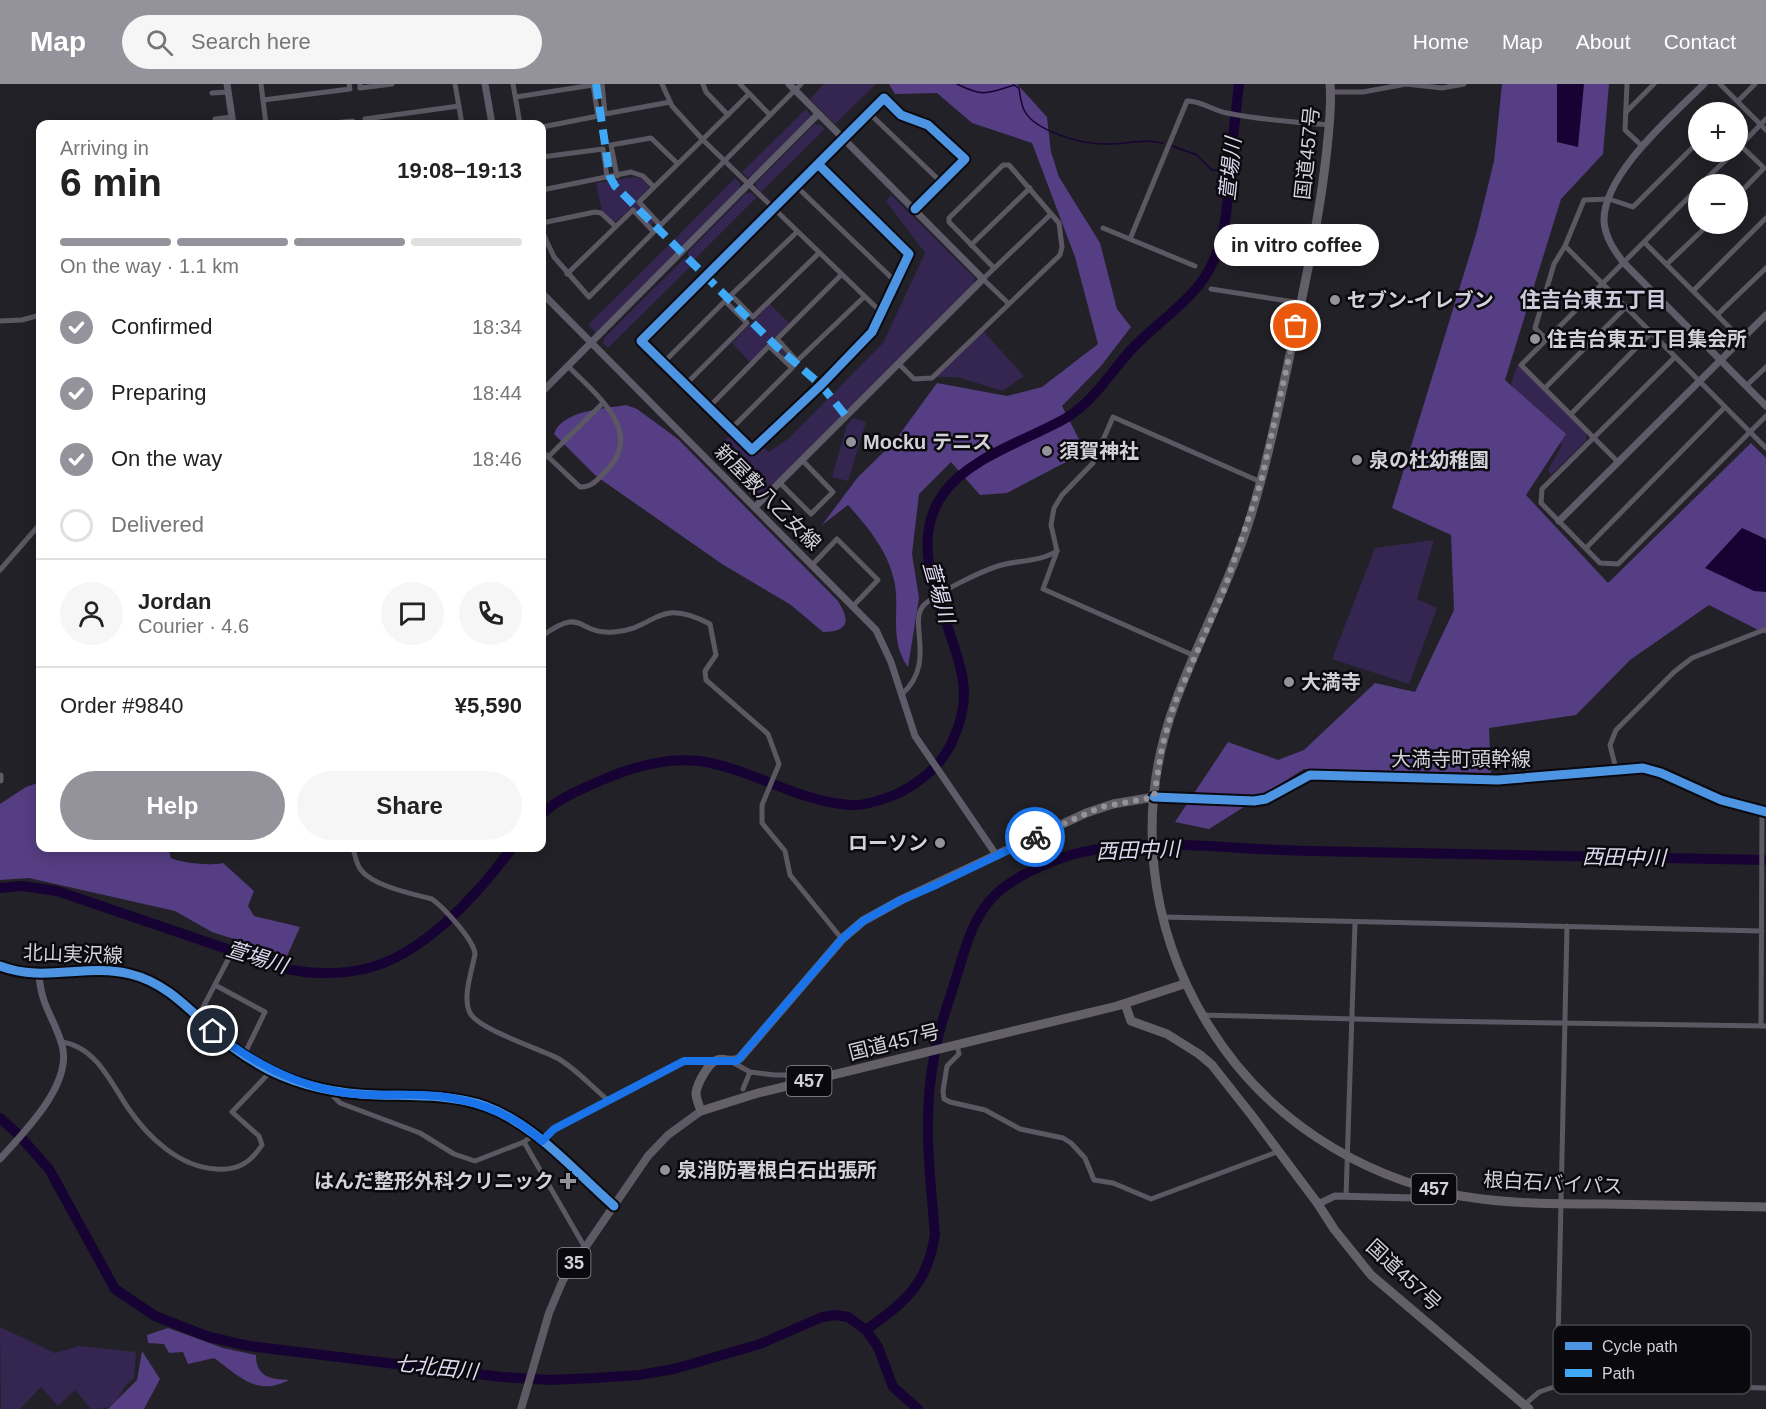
<!DOCTYPE html>
<html lang="en">
<head>
<meta charset="utf-8">
<style>
	body { margin:0; font-family:Helvetica,"Noto Sans JP",sans-serif; background:#f6f6f6; color:#222; height:100vh; display:flex; flex-direction:column; font-size:22px; white-space:nowrap }
	* { box-sizing:border-box; margin:0 }
	p { font-size:20px; color:#767676 }
	.icon { flex:none; width:33px; height:33px; fill:none; stroke:currentColor; stroke-width:2; stroke-linecap:round; stroke-linejoin:round }
	.map { position:relative; flex:1; overflow:hidden }
	.side { position:absolute; left:36px; top:36px; width:510px; height:732px; display:flex; flex-direction:column; background:#fff; border-radius:12px; box-shadow:0 3px 15px #0003 }
	.side>* { flex:none }
	.buttons { position:absolute; left:1688px; top:18px; display:grid; gap:12px }
	.buttons a { display:grid; place-items:center; width:60px; height:60px; border-radius:50%; background:#fff; box-shadow:0 3px 15px #0003; font-size:30px }
	.pin { position:absolute; display:grid; place-items:center; width:51px; height:51px; color:#fff; margin:-26px; border:3px solid #fff; border-radius:50%; box-shadow:0 2px 6px #0007 }
	.courier { position:absolute; display:grid; place-items:center; width:60px; height:60px; margin:-30px; border:4px solid #1a73e8; border-radius:50%; background:#fff; color:#222; box-shadow:0 2px 8px #0007 }
	.bubble { position:absolute; height:42px; border-radius:21px; background:#fff; box-shadow:0 3px 15px #0003; font-size:20px; font-weight:600; line-height:42px; text-align:center }
	.summary em { font-style:normal; font-weight:600 }
	.summary div { display:flex; flex-direction:column-reverse }
	.summary { display:flex; align-items:center; justify-content:space-between; height:102px; padding:0 24px }
	h1 { font-size:39px; font-weight:600; line-height:45px }
	.bar { display:grid; grid-template-columns:repeat(4,1fr); gap:9px 6px; align-content:center; height:72px; padding:0 24px }
	.bar i { height:8px; border-radius:4px; background:#e0e0e0 }
	.bar .selected { background:#94939b }
	.bar p { grid-column:span 4 }
	.line { display:flex; align-items:center; gap:15px; padding:0 24px; border-top:2px solid #e0e0e0 }
	.line div { flex:1 }
	.round { display:grid; place-items:center; flex:none; width:63px; height:63px; border-radius:32px; background:#f6f6f6 }
	ol { padding:0 24px; list-style:none }
	li { display:flex; align-items:center; gap:18px; height:66px }
	li p { margin-inline-start:auto }
	li .icon { padding:6px; border-radius:50%; background:#94939b; color:#fff; stroke-width:4 }
	li:last-child { color:#767676 }
	li i { width:33px; height:33px; border:3px solid #e0e0e0; border-radius:50% }
	.cta { display:flex; gap:12px; margin-top:auto; padding:12px 24px }
	.cta a { flex:1; height:69px; border-radius:36px; background:#94939b; color:#fff; font-size:24px; font-weight:600; line-height:69px; text-align:center }
	.cta a+a { background:#f6f6f6; color:#222 }
	header { display:flex; align-items:center; gap:36px; box-sizing:border-box; height:84px; padding:0 30px; background:#94939b; color:#fff }
	header strong { font-size:28px }
	nav { display:flex; gap:33px; margin-inline-start:auto; font-size:21px }
	.search { width:420px; height:54px; background:#f6f6f6; display:flex; align-items:center; gap:15px; box-sizing:border-box; padding:0 21px; border-radius:33px; color:#767676; font-size:22px }
	.map>svg:first-child { display:block }
	.green { fill:#342651 }
	.forest { fill:#553e83 }
	.water { fill:#170333 }
	.lines { fill:none; stroke-linecap:round; stroke-linejoin:round }
	.stream { stroke:#170333; stroke-width:1.5 }
	.river { stroke:#170333; stroke-width:10 }
	.street { stroke:#5c5863; stroke-width:5 }
	.secondary { stroke:#5e5c68; stroke-width:7 }
	.primary { stroke:#5d5a66; stroke-width:8 }
	.highway { stroke:#63606a; stroke-width:9 }
	.quiet { stroke:#3fa9f5; stroke-width:8; stroke-dasharray:15 8; stroke-linecap:butt }
	.cycleway-casing { stroke:#0a090e; stroke-width:13 }
	.cycleway { stroke:#4d94e3; stroke-width:9 }
	.done { stroke:#94939b; stroke-width:6; stroke-dasharray:0 10.8 }
	.route { stroke:#1a73e8; stroke-width:8 }
	.poi-dot { fill:#94939b; stroke:#0a090e; stroke-width:2 }
	.labels { text-anchor:middle; dominant-baseline:central; stroke-width:5; stroke-linejoin:round; paint-order:stroke }
	.shield { fill:#0a090e; stroke:#96949c; stroke-width:1.5 }
	.shield-label { font-size:18px; font-weight:bold; fill:#d2d0d9 }
	.street-label { font-size:20px; fill:#d2d0d9; stroke:#0a090e }
	.poi-label { font-size:20px; font-weight:bold; fill:#d2d0d9; stroke:#0a090e; text-anchor:start }
	.water-label { font-size:21px; font-style:italic; fill:#dfd9f0; stroke:#0a090e }
	.neighbourhood-label { font-size:21px; font-weight:bold; fill:#cecadb; stroke:#0a090e }
	.key { fill:#0a090e; stroke:#46454b; stroke-width:1.5 }
	.key-label { font-size:16px; fill:#d2d0d9 }
</style>
</head>
<body>
<header>
<strong>Map</strong>
<div class="search"><svg class="icon" aria-label="search" viewBox="0 0 24 24"><circle cx="10" cy="10" r="6"/><path d="M15 15l6 6"/></svg>Search here</div>
<nav><a>Home</a><a>Map</a><a>About</a><a>Contact</a></nav>
</header>
<div class="map">
<svg width="1766" height="1325" viewBox="0 0 1766 1325">
	<rect width="100%" height="100%" fill="#222127"/>
	<g class="green">
		<polygon points="824,0 876,0 835,40 810,15"/>
		<polygon points="806,25 810,30 811,35 752,93 747,93 742,88"/>
		<polygon points="815,40 820,41 825,45 761,108 756,103 756,99"/>
		<polygon points="635,93 642,95 650,103 636,117 655,138 651,141 632,123 614,139 602,127 596,99"/>
		<polygon points="735,94 740,99 740,104 682,163 677,163 672,158"/>
		<polygon points="746,109 752,109 756,114 693,177 688,172 688,168"/>
		<polygon points="891,111 975,194 973,201 767,406 763,410 757,410 712,368 730,351 753,369 762,362 769,368 788,355 883,259 925,169 886,117"/>
		<polygon points="670,160 676,166 676,170 596,249 588,241"/>
		<polygon points="685,174 692,181 608,264 603,259 605,253"/>
		<polygon points="770,220 789,239 773,255 799,280 795,284 770,259 750,278 732,259"/>
		<polygon points="983,247 1024,292 1003,307 957,293 936,293"/>
		<polygon points="1518,280 1586,349 1586,357 1551,391 1548,386 1562,361 1542,338 1519,318 1511,299"/>
		<polygon points="853,334 866,338 848,397 832,393 847,341"/>
		<polygon points="1434,456 1417,515 1437,524 1409,600 1332,575 1375,464"/>
		<path d="M0,1243L55,1269L79,1262L136,1268L134,1294C111,1312 125,1325 91,1325L75,1306L58,1322L41,1303L20,1325H1Z"/>
	</g>
	<g class="forest">
		<path d="M889,0H1017L1047,33L1051,68L1059,93L1100,159L1117,225L1131,243L1101,282L1062,322L1087,371L1062,380L1007,409L980,411L951,378L919,410L912,470L919,514L908,583C887,554 902,522 893,492C886,465 867,442 848,421L822,441L858,393L894,358L937,299L1007,312L1042,303L1098,260L1075,173L1032,59L972,39L937,9L895,10Z"/>
		<polygon points="1502,0 1609,0 1603,70 1561,115 1505,296 1566,350 1526,411 1608,499 1751,359 1766,374 1766,550 1709,521 1630,576 1576,631 1489,644 1491,689 1304,685 1209,745 1175,738 1228,658 1278,676 1304,666 1375,599 1415,608 1454,526 1451,451 1392,424 1477,147 1494,77"/>
		<path d="M626,321L637,325L678,355L837,516C851,536 849,548 823,548L791,521L722,480L596,392L554,350C562,326 604,325 626,321Z"/>
		<path d="M40,698V764H168L171,774C180,779 214,782 223,779L254,807L248,822L254,832L300,843L287,872L212,848L175,827L29,794L0,796V720L26,703Z"/>
		<path d="M168,1244L223,1264L256,1271C256,1293 270,1295 289,1296C257,1313 239,1292 214,1274L188,1280L183,1268L169,1269L164,1260L148,1259L147,1251Z"/>
		<polygon points="142,1267 160,1295 144,1325 108,1325 137,1296"/>
	</g>
	<g class="water">
		<polygon points="1557,0 1584,0 1578,63 1557,58"/>
		<polygon points="1742,444 1766,455 1766,508 1754,507 1705,484"/>
	</g>
	<g class="lines">
		<g class="stream">
			<path d="M957,0C983,13 987,10 1014,1L1019,4C1020,11 1021,20 1024,26C1034,47 1082,60 1103,60C1123,61 1143,54 1163,59"/>
			<polyline points="1172,62 1197,71 1212,86 1230,87"/>
		</g>
		<g class="river">
			<path d="M542,730C559,714 580,706 602,696C632,683 665,673 699,677C750,684 799,718 850,721C866,722 885,715 899,709C922,697 941,682 952,658C961,639 966,617 963,597C954,537 902,468 943,410C969,373 1028,356 1066,334C1094,317 1109,290 1131,266C1152,243 1179,226 1199,201C1225,168 1227,128 1230,88C1232,59 1236,29 1239,0"/>
			<path d="M0,804L22,802L57,807L286,885C312,890 338,891 364,885C422,873 479,809 512,764"/>
			<polyline points="0,1034 18,1050 49,1085 115,1205 155,1232 209,1253 249,1262 502,1293 550,1296 595,1294 639,1291 674,1285 760,1260 822,1233 835,1231 848,1233 866,1246 878,1263 893,1303 918,1325"/>
			<path d="M866,1246C905,1218 928,1200 935,1150C930,1093 923,1036 933,979C937,949 948,920 957,891C966,862 973,832 996,810C1017,790 1064,770 1093,766C1164,754 1238,766 1310,767C1462,770 1614,773 1766,776"/>
		</g>
		<g class="street">
			<polyline points="261,0 266,40"/>
			<polyline points="360,0 360,4 392,0"/>
			<polyline points="455,0 462,40"/>
			<polyline points="513,0 520,40"/>
			<polyline points="602,0 605,30 670,18"/>
			<polyline points="662,0 672,22 703,56 883,230"/>
			<polyline points="703,0 706,8 728,31"/>
			<polyline points="740,0 770,31"/>
			<polyline points="1627,0 1625,46 1642,62"/>
			<polyline points="1720,0 1766,46"/>
			<polyline points="1331,8 1363,8 1406,0 1442,4 1464,0"/>
			<polyline points="212,9 228,8"/>
			<polyline points="516,13 593,1 598,32 542,43"/>
			<polyline points="263,16 350,5 349,0"/>
			<polyline points="1738,17 1755,0"/>
			<polyline points="1626,28 1654,0"/>
			<polyline points="869,29 941,98"/>
			<polyline points="215,35 232,33"/>
			<polyline points="324,40 353,37 354,40"/>
			<polyline points="366,40 365,35 459,22"/>
			<polyline points="1737,58 1764,84 1737,112"/>
			<polyline points="1737,65 1766,35"/>
			<polyline points="542,73 603,65 607,93"/>
			<polyline points="819,81 909,170 872,248 821,301 752,366 641,257 884,14 901,31 928,41 965,75 915,125"/>
			<polyline points="617,92 611,61 651,54 677,79"/>
			<polyline points="1701,100 1734,68"/>
			<polyline points="796,102 897,199"/>
			<polyline points="542,106 631,88 643,92 654,103"/>
			<polyline points="542,139 595,128 601,129 615,142"/>
			<polyline points="660,141 639,118 749,10"/>
			<polyline points="1103,144 1195,182"/>
			<polyline points="542,147 554,173 589,213 801,0"/>
			<polyline points="797,148 731,211 753,233 819,169"/>
			<path d="M1130,155L1187,17C1200,16 1214,27 1227,29C1260,36 1295,38 1329,41"/>
			<polyline points="1644,158 1741,255"/>
			<polyline points="971,161 1030,104"/>
			<polyline points="1565,162 1766,364"/>
			<polyline points="1667,180 1709,140"/>
			<polyline points="567,190 633,126 653,147"/>
			<polyline points="841,191 777,255 797,277 864,213"/>
			<polyline points="1211,205 1301,219"/>
			<polyline points="1694,206 1766,134"/>
			<polyline points="1008,219 983,195 1051,130"/>
			<polyline points="1718,230 1766,184"/>
			<polyline points="0,237 22,236 40,231"/>
			<polyline points="1546,255 1535,244 1554,180 1565,162 1584,116 1609,115 1633,123 1698,58"/>
			<polyline points="1675,273 1542,405 1541,419 1600,479 1618,480 1766,332"/>
			<polyline points="663,279 725,217 747,239 685,301"/>
			<polyline points="898,279 914,295 932,294 1060,171 1062,163 1059,139 1009,81 1003,81 949,134 949,138 994,184"/>
			<polyline points="1746,302 1766,283"/>
			<polyline points="1545,304 1626,223"/>
			<polyline points="708,324 769,262 792,284 730,346"/>
			<polyline points="1571,330 1651,249"/>
			<path d="M542,367L580,403C593,403 598,395 607,386C645,347 595,310 568,282"/>
			<polyline points="548,373 603,319"/>
			<polyline points="1618,378 1521,281 1698,104"/>
			<polyline points="780,399 811,430 833,408 802,376"/>
			<polyline points="1586,464 1725,323"/>
			<polyline points="812,481 837,455 878,496 853,522"/>
			<polyline points="0,486 40,440"/>
			<path d="M542,552C585,521 576,551 614,548C657,545 656,512 710,540L716,571L705,587L706,596L768,650L779,680L762,721V739L785,767L790,791L842,855"/>
			<polyline points="1195,572 1043,505 1057,467 1051,441 1054,424 1062,411 1093,379 1113,333 1261,398"/>
			<path d="M901,611C938,579 907,538 924,521C936,509 982,487 998,482C1017,476 1040,478 1057,467"/>
			<polyline points="1616,685 1610,661 1616,646 1674,588 1692,574 1766,545"/>
			<path d="M353,764C355,771 356,780 361,786C373,802 413,810 432,815C444,824 474,856 475,870C472,887 462,913 470,929C479,946 541,965 559,975C577,986 593,1004 609,1017"/>
			<polyline points="1163,833 1762,847"/>
			<polyline points="215,901 265,928 244,971"/>
			<polyline points="1201,931 1431,937 1766,942"/>
			<polyline points="198,933 231,870"/>
			<polyline points="1761,942 1762,727"/>
			<path d="M61,958C96,962 111,999 128,1024C148,1053 179,1083 216,1085C238,1087 251,1078 262,1061L259,1052L232,1028L271,987"/>
			<polyline points="957,961 959,970 947,982 943,1007 944,1015 950,1018 985,1026 1020,1045 1063,1054 1071,1059 1085,1074 1094,1096 1113,1099 1151,1115 1277,1068"/>
			<polyline points="732,978 750,988 775,991 802,991 806,997"/>
			<polyline points="743,1005 750,988"/>
			<polyline points="335,1007 334,1013 340,1019 420,1049 454,1070 475,1077 524,1058 535,1050"/>
			<polyline points="542,1057 554,1045 684,977 716,977"/>
			<polyline points="524,1058 584,1162"/>
			<polyline points="1346,1112 1355,839"/>
			<polyline points="1557,1302 1567,842"/>
			<polyline points="1524,1321 1539,1308 1557,1302 1655,1301 1766,1304"/>
		</g>
		<g class="secondary">
			<polyline points="227,0 233,40"/>
			<polyline points="485,0 492,40"/>
			<path d="M1704,0C1673,31 1603,90 1604,137C1605,153 1614,166 1623,178L1766,322"/>
			<polyline points="542,209 876,546 891,578 915,652 997,772"/>
			<polyline points="542,308 818,30"/>
			<polyline points="755,423 983,195 789,0"/>
			<polyline points="1559,437 1766,231"/>
			<polyline points="0,692 0,696"/>
			<polyline points="1154,713 1254,717 1266,715 1310,691 1498,696 1643,684 1661,689 1721,716 1766,728"/>
			<path d="M0,882C43,899 87,879 130,890C164,898 187,923 212,946C229,962 250,976 271,987C304,1003 341,1010 377,1011C414,1012 449,1010 485,1022C536,1041 573,1086 614,1122"/>
			<path d="M0,1075C25,1047 73,1000 62,961C54,933 41,923 39,890"/>
			<polyline points="1318,1120 1335,1112 1414,1114 1415,1100"/>
		</g>
		<polyline class="primary" points="521,1325 549,1229 563,1196 648,1072 668,1051 701,1027"/>
		<g class="highway">
			<path d="M1330,0C1332,21 1329,43 1327,64C1321,123 1309,180 1297,238C1282,306 1269,375 1248,441C1228,502 1197,559 1175,619C1135,728 1148,844 1209,942C1264,1032 1358,1093 1461,1112C1509,1120 1558,1120 1605,1120C1659,1121 1712,1122 1766,1123"/>
			<path d="M1154,713L1113,720L1086,729L901,816L863,837L842,855L740,974C731,980 725,973 717,976C708,979 697,1000 696,1009C696,1015 699,1021 701,1027L758,1009L1117,922L1184,900"/>
			<polyline points="1125,920 1131,937 1167,950 1199,970 1212,981 1253,1033 1318,1120 1334,1145 1371,1191 1529,1325"/>
		</g>
		<polyline class="quiet" points="596,0 610,93 615,102 777,263 821,301 846,332"/>
		<g class="cycleway-casing">
			<g id="cycleway">
				<polyline points="819,81 909,170 872,248 821,301 752,366 641,257 884,14 901,31 928,41 965,75 915,125"/>
				<polyline points="1154,713 1254,717 1266,715 1310,691 1498,696 1643,684 1661,689 1721,716 1766,728"/>
				<path d="M0,882C43,899 87,879 130,890C164,898 187,923 212,946C229,962 250,976 271,987C304,1003 341,1010 377,1011C414,1012 449,1010 485,1022C536,1041 573,1086 614,1122"/>
			</g>
		</g>
		<use href="#cycleway" class="cycleway"/>
	</g>
	<g class="lines">
		<polyline class="done" points="1035,753 1101,723 1154,713 1162,663 1174,621 1224,506 1261,398 1296,242"/>
		<path class="route" d="M213,947C250,977 288,998 334,1007C363,1013 392,1010 421,1011C465,1012 510,1027 542,1057L554,1045L684,977H737L842,855L863,837L901,816L938,800L1035,753"/>
	</g>
	<g class="poi-dot">
		<circle cx="1335" cy="216" r="6"/>
		<circle cx="1535" cy="255" r="6"/>
		<circle cx="851" cy="358" r="6"/>
		<circle cx="1047" cy="367" r="6"/>
		<circle cx="1357" cy="376" r="6"/>
		<circle cx="1289" cy="598" r="6"/>
		<circle cx="940" cy="759" r="6"/>
		<circle cx="665" cy="1086" r="6"/>
		<path d="M565 1088h6v6h6v6h-6v6h-6v-6h-6v-6h6z"/>
	</g>
	<g class="labels">
		<g class="shield">
			<rect x="786.5" y="982" width="45" height="30" rx="4.5"/>
			<rect x="1411.5" y="1090" width="45" height="30" rx="4.5"/>
			<rect x="557.5" y="1164" width="33" height="30" rx="4.5"/>
		</g>
		<g class="shield-label">
			<text x="809" y="997">457</text>
			<text x="1434" y="1105">457</text>
			<text x="574" y="1179">35</text>
		</g>
		<g class="street-label">
			<text transform="translate(1307 69) rotate(-84)">国道457号</text>
			<text transform="translate(768 413) rotate(45)">新屋敷八乙女線</text>
			<text x="1461" y="675">大満寺町頭幹線</text>
			<text transform="translate(73 870) rotate(2)">北山実沢線</text>
			<text transform="translate(894 958) rotate(-14)">国道457号</text>
			<text transform="translate(1553 1099) rotate(3)">根白石バイパス</text>
			<text transform="translate(1404 1191) rotate(43)">国道457号</text>
		</g>
		<g class="poi-label">
			<text x="1347" y="216">セブン-イレブン</text>
			<text x="1547" y="255">住吉台東五丁目集会所</text>
			<text x="863" y="358">Mocku テニス</text>
			<text x="1059" y="367">須賀神社</text>
			<text x="1369" y="376">泉の杜幼稚園</text>
			<text x="1301" y="598">大満寺</text>
			<text x="928" y="759" text-anchor="end">ローソン</text>
			<text x="677" y="1086">泉消防署根白石出張所</text>
			<text x="554" y="1097" text-anchor="end">はんだ整形外科クリニック</text>
		</g>
		<g class="water-label">
			<text transform="translate(1230 85) rotate(-84)">萱場川</text>
			<text transform="translate(939 508) rotate(74)">萱場川</text>
			<text transform="translate(1138 766) rotate(-2)">西田中川</text>
			<text transform="translate(1624 773) rotate(1)">西田中川</text>
			<text transform="translate(257 873) rotate(17)">萱場川</text>
			<text transform="translate(436 1283) rotate(6)">七北田川</text>
		</g>
		<g class="neighbourhood-label">
			<text x="1593" y="215">住吉台東五丁目</text>
		</g>
	</g>
	<rect x="1553" y="1241" width="198" height="69" rx="9" class="key"/>
	<rect x="1565" y="1258" width="27" height="8" fill="#4d94e3"/>
	<rect x="1565" y="1285" width="27" height="8" fill="#3fa9f5"/>
	<g class="key-label">
		<text x="1602" y="1268">Cycle path</text>
		<text x="1602" y="1295">Path</text>
	</g>
</svg>
<div class="buttons">
<a>+</a>
<a>−</a>
</div>
<div class="pin" style="left:1296px;top:242px;background:#ea580c"><svg class="icon" aria-label="bag" viewBox="0 0 24 24"><path d="M5 8h14l-1 12H6zM9 8a3 3 0 0 1 6 0"/></svg></div>
<div class="pin" style="left:213px;top:947px;background:#1f2937"><svg class="icon" aria-label="home" viewBox="0 0 24 24"><path d="M3 11l9-7 9 7M6 9v11h12V9"/></svg></div>
<div class="courier" style="left:1035px;top:753px"><svg class="icon" aria-label="bike" viewBox="0 0 24 24"><circle cx="6" cy="16" r="4"/><circle cx="18" cy="16" r="4"/><path d="M6 16l4-8h5l3 8M10 8l3 8H6M13 5h3"/></svg></div>
<div class="bubble" style="left:1214px;top:140px;width:165px">in vitro coffee</div>
<section class="side">
<div class="summary"><div><h1>6 min</h1><p>Arriving in</p></div><em>19:08–19:13</em></div>
<div class="bar"><i class="selected"></i><i class="selected"></i><i class="selected"></i><i></i><p>On the way · 1.1 km</p></div>
<ol>
<li><svg class="icon" aria-label="check" viewBox="0 0 24 24"><path d="M5 12l5 5 9-10"/></svg>Confirmed<p>18:34</p></li>
<li><svg class="icon" aria-label="check" viewBox="0 0 24 24"><path d="M5 12l5 5 9-10"/></svg>Preparing<p>18:44</p></li>
<li><svg class="icon" aria-label="check" viewBox="0 0 24 24"><path d="M5 12l5 5 9-10"/></svg>On the way<p>18:46</p></li>
<li><i></i>Delivered</li>
</ol>
<div class="line" style="height:108px"><a class="round"><svg class="icon" aria-label="person" viewBox="0 0 24 24"><circle cx="12" cy="8" r="4"/><path d="M4 21q1-7 8-7t8 7"/></svg></a><div><b>Jordan</b><p>Courier · 4.6</p></div><a class="round"><svg class="icon" aria-label="chat" viewBox="0 0 24 24"><path d="M4 5h16v11H9l-5 4z"/></svg></a><a class="round"><svg class="icon" aria-label="phone" viewBox="0 0 24 24"><path d="M5 4h4l2 5-3 2q2 4 5 5l2-3 5 2v4C11 20 4 13 5 4z"/></svg></a></div>
<div class="line" style="height:78px"><div>Order #9840</div><b>¥5,590</b></div>
<div class="cta"><a>Help</a><a>Share</a></div>
</section>
</div>
</body>
</html>
